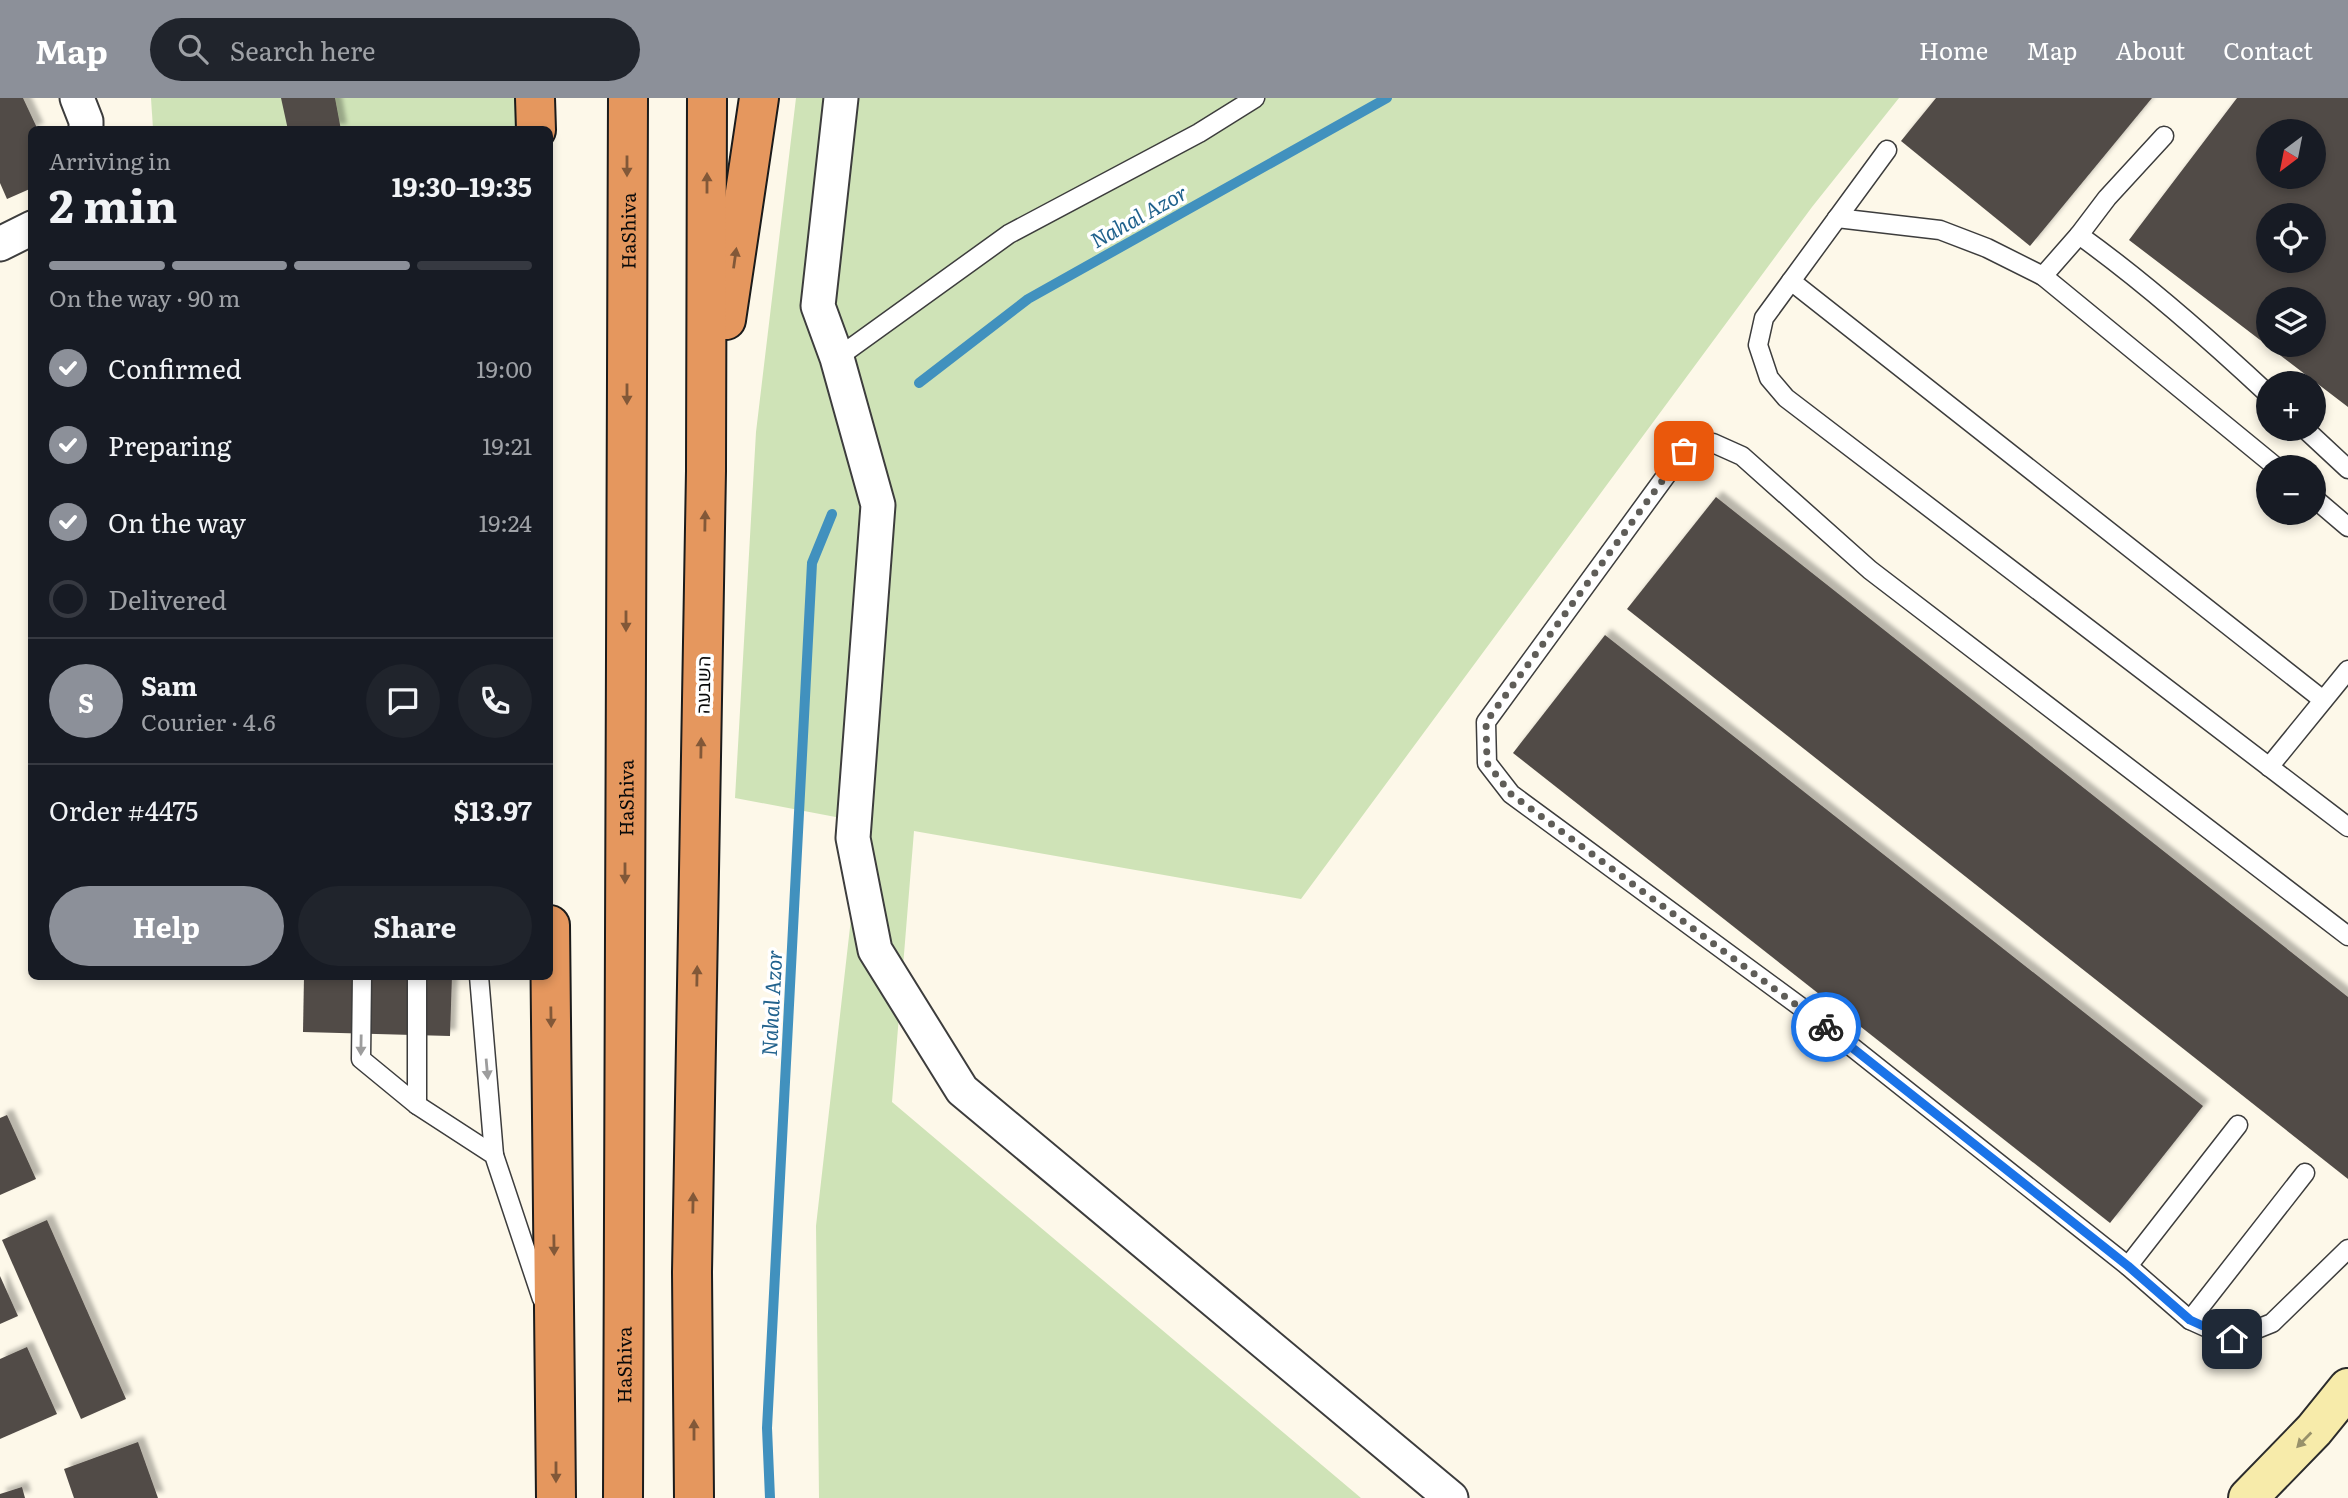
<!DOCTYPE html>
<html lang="en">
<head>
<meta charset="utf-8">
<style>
	body { margin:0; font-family:Literata,Heebo,serif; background:#20242c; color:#f1f3f6; height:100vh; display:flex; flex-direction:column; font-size:26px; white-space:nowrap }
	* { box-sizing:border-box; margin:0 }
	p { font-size:23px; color:#9ea1a6 }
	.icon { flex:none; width:38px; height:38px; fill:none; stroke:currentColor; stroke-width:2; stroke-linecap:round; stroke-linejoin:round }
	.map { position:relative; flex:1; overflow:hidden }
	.details { position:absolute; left:28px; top:28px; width:525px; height:854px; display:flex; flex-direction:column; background:#171b24; border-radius:10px; box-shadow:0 4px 10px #0003 }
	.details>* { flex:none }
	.needle { width:46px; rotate:212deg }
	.fabs { position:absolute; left:2256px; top:21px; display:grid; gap:14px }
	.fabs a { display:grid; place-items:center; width:70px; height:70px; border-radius:50%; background:#171b24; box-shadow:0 4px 10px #0003; font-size:35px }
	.pin { position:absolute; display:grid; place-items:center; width:60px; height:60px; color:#fff; margin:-30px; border-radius:14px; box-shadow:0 4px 10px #0006 }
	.courier { position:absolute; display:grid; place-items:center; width:70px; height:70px; margin:-35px; border:5px solid #1a73e8; border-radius:50%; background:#fff; color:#222; box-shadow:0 2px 9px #0007 }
	.summary em { font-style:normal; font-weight:700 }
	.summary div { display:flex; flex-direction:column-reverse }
	.summary { display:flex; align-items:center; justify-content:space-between; height:119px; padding:0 21px }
	h1 { font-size:46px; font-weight:700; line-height:52px }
	.bar { display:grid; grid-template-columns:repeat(4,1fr); gap:10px 7px; align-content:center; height:84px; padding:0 21px }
	.bar i { height:9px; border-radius:5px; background:#363941 }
	.bar .current { background:#8c9099 }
	.bar p { grid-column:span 4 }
	.line { display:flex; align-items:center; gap:18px; padding:0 21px; border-top:2px solid #363941 }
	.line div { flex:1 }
	.round { display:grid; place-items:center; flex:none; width:74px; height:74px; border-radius:37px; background:#20242c }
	ol { padding:0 21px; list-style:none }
	li { display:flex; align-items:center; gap:21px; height:77px }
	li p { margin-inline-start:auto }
	li .icon { padding:7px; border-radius:50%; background:#8c9099; color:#fff; stroke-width:4 }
	li:last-child { color:#9ea1a6 }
	li i { width:38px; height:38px; border:4px solid #363941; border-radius:50% }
	.button { display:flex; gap:14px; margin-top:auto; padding:14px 21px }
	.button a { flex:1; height:80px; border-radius:42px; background:#8c9099; color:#fff; font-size:28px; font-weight:700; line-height:80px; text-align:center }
	.button a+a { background:#20242c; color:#f1f3f6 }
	header { display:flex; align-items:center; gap:42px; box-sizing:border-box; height:98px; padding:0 35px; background:#8c9099; color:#fff }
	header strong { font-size:33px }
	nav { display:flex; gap:38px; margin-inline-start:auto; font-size:24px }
	.search { width:490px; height:63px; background:#20242c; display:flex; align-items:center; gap:18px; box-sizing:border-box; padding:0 24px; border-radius:38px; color:#9ea1a6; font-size:26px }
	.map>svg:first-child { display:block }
	.green { fill:#cfe3b7 }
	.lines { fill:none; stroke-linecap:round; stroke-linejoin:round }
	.stream { stroke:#4191be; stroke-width:10 }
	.building { fill:#514b47; fill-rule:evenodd; filter:url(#shadow) }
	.lane-casing { stroke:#3d3d3d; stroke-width:21 }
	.street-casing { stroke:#3d3d3d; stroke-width:37 }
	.secondary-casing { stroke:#2c2c2c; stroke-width:42 }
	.highway-casing { stroke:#1b1b1b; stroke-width:42 }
	.lane { stroke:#fff; stroke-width:18 }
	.street { stroke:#fff; stroke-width:33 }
	.secondary { stroke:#f7ebaa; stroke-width:38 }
	.highway { stroke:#e5975e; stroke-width:38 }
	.oneway { fill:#825838 }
	.oneway2 { fill:#9d9d9d }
	.oneway3 { fill:#98916a }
	.done { stroke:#5f5d58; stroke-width:7; stroke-dasharray:0 12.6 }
	.route { stroke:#1a73e8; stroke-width:9 }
	.labels { text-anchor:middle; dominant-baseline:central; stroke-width:7; stroke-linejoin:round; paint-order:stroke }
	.street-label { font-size:19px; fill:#0a0a0a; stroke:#fff }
	.water-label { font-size:21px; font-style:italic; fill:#21628d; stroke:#fff }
</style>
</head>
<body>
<header>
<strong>Map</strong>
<div class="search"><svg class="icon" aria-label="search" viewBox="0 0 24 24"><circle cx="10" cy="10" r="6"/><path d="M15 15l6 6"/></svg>Search here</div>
<nav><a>Home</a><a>Map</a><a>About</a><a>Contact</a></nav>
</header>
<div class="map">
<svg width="2348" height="1400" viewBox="0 0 2348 1400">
	<defs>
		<filter id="shadow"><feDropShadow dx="6" dy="-6" stdDeviation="2" flood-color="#0004"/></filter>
	</defs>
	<rect width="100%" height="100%" fill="#fdf8e9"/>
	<g class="green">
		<polygon points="151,0 544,0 542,32 153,31"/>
		<polygon points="796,0 1899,0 1812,109 1301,801 914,733 892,1004 1361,1400 819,1400 816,1128 862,724 735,700 756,334"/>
	</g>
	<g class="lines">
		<g class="stream">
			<polyline points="919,285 1028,201 1387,0"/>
			<polyline points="770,1400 767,1330 812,465 832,416"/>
		</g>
	</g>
	<g class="building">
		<polygon points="0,0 23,0 38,32 32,32 32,90 7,101 0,85"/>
		<polygon points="281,0 335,0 341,32 288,32"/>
		<polygon points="1936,0 2152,0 2030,148 1901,43"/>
		<path d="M2237,0H2348V309L2129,142ZM2268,33H2314V79H2268ZM2268,117H2314V163H2268ZM2268,201H2314V247H2268Z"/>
		<polygon points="1716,399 2348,899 2348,1081 1627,511"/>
		<polygon points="1605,537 2203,1008 2110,1125 1513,655"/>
		<polygon points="304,878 452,878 450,938 303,934"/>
		<polygon points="7,1017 36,1081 0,1097 0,1020"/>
		<polygon points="47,1122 126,1301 81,1321 2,1142"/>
		<polygon points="0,1178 18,1218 0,1226"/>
		<polygon points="27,1249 57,1316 0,1341 0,1261"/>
		<polygon points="138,1344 158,1400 74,1400 64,1371"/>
		<polygon points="22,1389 25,1400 0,1400 0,1396"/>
	</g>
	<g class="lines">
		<g class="lane-casing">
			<g id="lane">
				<path d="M2164,38L2107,100L2079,137C2146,185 2208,240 2268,296"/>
				<polyline points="1887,52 1764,220 1758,247 1769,280 1786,300 2348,729"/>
				<polyline points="1837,120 1940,132 1987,150 2043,178 2276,369"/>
				<polyline points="2043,178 2079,137"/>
				<polyline points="1791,183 2323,602"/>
				<polyline points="837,260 1009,136 1199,35 1255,0"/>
				<polyline points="2305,331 2348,371"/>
				<polyline points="2314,400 2348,429"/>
				<polyline points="2269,669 2348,572"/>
				<polyline points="2348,838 1870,472 1742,358 1713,345 1684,353 1486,624 1487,665 1511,696 1813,918 2128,1168 2190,1222 2232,1241 2272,1225 2348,1151"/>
				<polyline points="362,878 361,961 417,1007 494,1057 542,1201"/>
				<polyline points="417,878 417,1007"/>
				<polyline points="479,878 494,1057"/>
				<polyline points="2128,1168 2238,1027"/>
				<polyline points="2190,1222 2305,1075"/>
			</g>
		</g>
		<g class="street-casing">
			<g id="street">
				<polyline points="77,0 86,23 86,32"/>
				<polyline points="841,0 818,208 837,260 878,407 853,740 875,852 962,992 1451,1400"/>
				<polyline points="0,146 32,130"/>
			</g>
		</g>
		<g class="secondary-casing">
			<polyline id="secondary" points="2248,1400 2314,1332 2348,1290"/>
		</g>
		<g class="highway-casing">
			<g id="highway">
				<polyline points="535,0 536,32"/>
				<polyline points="726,222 759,0"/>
				<polyline points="550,827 556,1400"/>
				<path id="s1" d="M623,1400L628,0"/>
				<polyline points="694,1400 692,1174 706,373 707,0"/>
			</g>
		</g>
		<use href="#lane" class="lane"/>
		<use href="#street" class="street"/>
		<use href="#secondary" class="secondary"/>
		<use href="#highway" class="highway"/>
	</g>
	<defs><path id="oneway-solid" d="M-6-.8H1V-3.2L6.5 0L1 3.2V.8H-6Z" transform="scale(1.75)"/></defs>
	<g class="oneway">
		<use href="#oneway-solid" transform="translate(627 68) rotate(90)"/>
		<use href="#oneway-solid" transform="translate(707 85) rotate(-90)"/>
		<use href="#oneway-solid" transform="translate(735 160) rotate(-82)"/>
		<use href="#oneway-solid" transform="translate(627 296) rotate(90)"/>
		<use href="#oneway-solid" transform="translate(705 423) rotate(-89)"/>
		<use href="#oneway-solid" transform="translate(626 523) rotate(90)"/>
		<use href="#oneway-solid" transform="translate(701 650) rotate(-89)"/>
		<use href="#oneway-solid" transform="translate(625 775) rotate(90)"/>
		<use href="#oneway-solid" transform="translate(697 878) rotate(-89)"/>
		<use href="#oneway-solid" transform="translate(551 919) rotate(89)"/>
		<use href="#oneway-solid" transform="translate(693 1105) rotate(-89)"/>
		<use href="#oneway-solid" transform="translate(554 1147) rotate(89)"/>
		<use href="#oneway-solid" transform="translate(694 1332) rotate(-90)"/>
		<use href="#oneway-solid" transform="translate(556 1374) rotate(90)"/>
	</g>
	<g class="oneway2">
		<use href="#oneway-solid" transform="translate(361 947) rotate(91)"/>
		<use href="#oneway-solid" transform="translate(487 971) rotate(85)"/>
	</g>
	<use class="oneway3" href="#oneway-solid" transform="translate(2304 1342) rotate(134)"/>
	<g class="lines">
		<polyline class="done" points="1684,353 1486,624 1487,665 1511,696 1826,929"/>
		<polyline class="route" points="1826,929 2128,1168 2190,1222 2232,1241"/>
	</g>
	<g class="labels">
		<g class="street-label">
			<text stroke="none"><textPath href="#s1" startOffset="1267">HaShiva</textPath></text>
			<text transform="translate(702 587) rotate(-89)">השבעה</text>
			<text stroke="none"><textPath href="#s1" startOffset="700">HaShiva</textPath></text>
			<text stroke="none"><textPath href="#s1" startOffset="133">HaShiva</textPath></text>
		</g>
		<g class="water-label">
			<text transform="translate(1138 117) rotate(-29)">Nahal Azor</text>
			<text transform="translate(770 905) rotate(-87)">Nahal Azor</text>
		</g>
	</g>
</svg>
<div class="fabs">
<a><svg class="needle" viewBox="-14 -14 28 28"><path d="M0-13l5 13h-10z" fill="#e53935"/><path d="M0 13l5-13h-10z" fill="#9ea1a6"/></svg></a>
<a><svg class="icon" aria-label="locate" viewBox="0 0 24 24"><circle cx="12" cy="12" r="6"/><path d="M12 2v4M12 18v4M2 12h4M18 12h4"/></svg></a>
<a><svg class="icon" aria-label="layers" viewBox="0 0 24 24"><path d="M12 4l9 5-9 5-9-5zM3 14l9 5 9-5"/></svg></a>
<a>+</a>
<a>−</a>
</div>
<div class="pin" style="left:1684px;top:353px;background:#ea580c"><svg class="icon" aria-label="bag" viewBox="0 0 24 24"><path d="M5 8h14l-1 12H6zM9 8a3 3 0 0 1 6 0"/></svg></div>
<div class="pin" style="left:2232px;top:1241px;background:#1f2937"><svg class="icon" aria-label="home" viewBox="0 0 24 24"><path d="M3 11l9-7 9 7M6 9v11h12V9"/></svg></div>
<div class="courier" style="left:1826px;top:929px"><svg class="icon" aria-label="bike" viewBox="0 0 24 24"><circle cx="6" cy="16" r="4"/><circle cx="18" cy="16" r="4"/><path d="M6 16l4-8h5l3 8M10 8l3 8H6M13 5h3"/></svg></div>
<section class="details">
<div class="summary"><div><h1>2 min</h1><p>Arriving in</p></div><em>19:30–19:35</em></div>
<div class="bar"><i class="current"></i><i class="current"></i><i class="current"></i><i></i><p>On the way · 90 m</p></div>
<ol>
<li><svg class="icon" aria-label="check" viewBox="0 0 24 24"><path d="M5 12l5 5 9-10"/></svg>Confirmed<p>19:00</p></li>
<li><svg class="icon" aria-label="check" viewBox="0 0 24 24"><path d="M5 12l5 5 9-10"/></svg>Preparing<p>19:21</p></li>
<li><svg class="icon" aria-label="check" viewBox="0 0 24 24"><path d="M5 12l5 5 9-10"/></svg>On the way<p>19:24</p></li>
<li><i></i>Delivered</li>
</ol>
<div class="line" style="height:126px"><b class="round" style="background:#8c9099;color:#fff">S</b><div><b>Sam</b><p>Courier · 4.6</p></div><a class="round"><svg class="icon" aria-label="chat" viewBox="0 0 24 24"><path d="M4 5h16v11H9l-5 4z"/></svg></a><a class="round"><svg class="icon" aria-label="phone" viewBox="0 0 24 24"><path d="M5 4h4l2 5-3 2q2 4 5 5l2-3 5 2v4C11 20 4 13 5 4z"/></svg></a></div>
<div class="line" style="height:91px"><div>Order #4475</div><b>$13.97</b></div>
<div class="button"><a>Help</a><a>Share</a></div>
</section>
</div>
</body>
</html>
